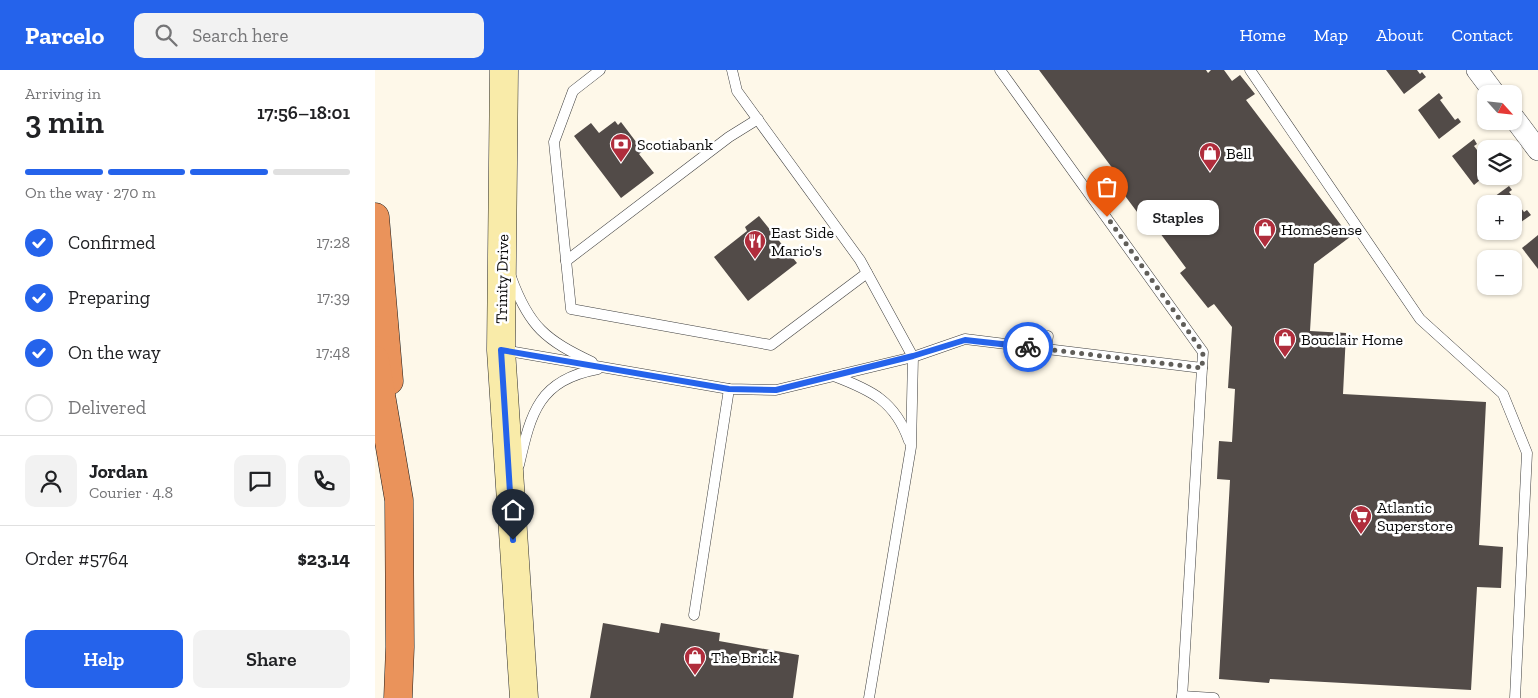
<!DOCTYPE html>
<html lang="en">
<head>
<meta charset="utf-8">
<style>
	body { margin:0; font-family:"Zilla Slab",serif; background:#f2f2f2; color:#202124; height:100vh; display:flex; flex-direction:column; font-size:19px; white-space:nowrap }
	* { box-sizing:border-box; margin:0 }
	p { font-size:16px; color:#757577 }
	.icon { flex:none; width:28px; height:28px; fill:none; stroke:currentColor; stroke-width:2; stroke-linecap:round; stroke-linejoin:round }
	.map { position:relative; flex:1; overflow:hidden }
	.side { display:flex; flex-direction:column; background:#fff; width:375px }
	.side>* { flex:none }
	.needle { width:32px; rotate:117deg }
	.controls { position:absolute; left:1102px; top:15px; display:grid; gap:10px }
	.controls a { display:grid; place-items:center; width:45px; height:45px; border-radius:10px; background:#fff; box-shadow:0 1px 4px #0004; font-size:25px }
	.pin { position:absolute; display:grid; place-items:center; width:42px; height:42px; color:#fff; margin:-51px -21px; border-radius:50% 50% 50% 0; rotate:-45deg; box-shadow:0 0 5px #0007 }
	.pin .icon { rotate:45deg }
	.courier { position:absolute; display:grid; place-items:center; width:50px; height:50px; margin:-25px; border:4px solid #2563eb; border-radius:50%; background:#fff; color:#222; box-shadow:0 1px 6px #0007 }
	.bubble { position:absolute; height:35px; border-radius:10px; background:#fff; box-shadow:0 1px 4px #0004; font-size:16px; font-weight:600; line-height:35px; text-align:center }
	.head em { font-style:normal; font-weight:600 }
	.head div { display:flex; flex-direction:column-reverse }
	.head { display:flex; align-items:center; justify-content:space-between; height:85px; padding:0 25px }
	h1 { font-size:32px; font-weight:600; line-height:38px }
	.bar { display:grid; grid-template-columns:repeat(4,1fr); gap:8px 5px; align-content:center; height:60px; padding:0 25px }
	.bar i { height:6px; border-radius:4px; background:#e0e0e0 }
	.bar .active { background:#2563eb }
	.bar p { grid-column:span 4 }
	.line { display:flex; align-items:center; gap:12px; padding:0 25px; border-top:1px solid #e0e0e0 }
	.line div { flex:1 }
	.round { display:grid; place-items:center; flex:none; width:52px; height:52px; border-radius:10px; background:#f2f2f2 }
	ol { padding:0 25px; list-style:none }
	li { display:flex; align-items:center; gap:15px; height:55px }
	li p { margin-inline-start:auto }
	li .icon { padding:5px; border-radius:50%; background:#2563eb; color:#fff; stroke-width:4 }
	li:last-child { color:#757577 }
	li i { width:28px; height:28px; border:2px solid #e0e0e0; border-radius:50% }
	.cta { display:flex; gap:10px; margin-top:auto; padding:10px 25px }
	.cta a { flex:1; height:58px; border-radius:10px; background:#2563eb; color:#fff; font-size:20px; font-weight:600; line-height:58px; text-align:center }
	.cta a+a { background:#f2f2f2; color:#202124 }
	header { display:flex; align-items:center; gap:30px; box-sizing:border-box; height:70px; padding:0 25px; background:#2563eb; color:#fff }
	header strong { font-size:24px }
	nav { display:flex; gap:28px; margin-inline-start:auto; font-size:18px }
	.search { width:350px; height:45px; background:#f2f2f2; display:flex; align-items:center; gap:12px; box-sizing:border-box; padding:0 18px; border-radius:10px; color:#757577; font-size:19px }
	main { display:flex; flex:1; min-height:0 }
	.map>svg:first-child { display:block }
	.building { fill:#524b48 }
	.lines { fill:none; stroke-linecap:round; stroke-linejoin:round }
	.lane-casing { stroke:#3e3e3e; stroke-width:11 }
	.street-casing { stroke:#3e3e3e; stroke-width:22 }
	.secondary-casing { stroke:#2d2d2d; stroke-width:29 }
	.highway-casing { stroke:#1c1c1c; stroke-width:29 }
	.lane { stroke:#fff; stroke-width:10 }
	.street { stroke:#fff; stroke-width:21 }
	.secondary { stroke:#f9eba9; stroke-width:28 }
	.highway { stroke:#ea935b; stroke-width:28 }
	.done { stroke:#605e59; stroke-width:5; stroke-dasharray:0 9 }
	.route { stroke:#2563eb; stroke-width:6 }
	.labels { text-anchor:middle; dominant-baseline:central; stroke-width:5; stroke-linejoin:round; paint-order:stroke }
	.poi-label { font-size:16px; fill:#0b0b0b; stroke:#fff; text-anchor:start }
	.street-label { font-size:16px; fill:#0b0b0b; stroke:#fff }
</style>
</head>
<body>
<header>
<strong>Parcelo</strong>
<div class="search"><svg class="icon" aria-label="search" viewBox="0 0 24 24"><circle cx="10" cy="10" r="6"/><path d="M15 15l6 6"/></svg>Search here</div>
<nav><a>Home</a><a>Map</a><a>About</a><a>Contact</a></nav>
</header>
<main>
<section class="side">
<div class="head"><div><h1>3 min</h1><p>Arriving in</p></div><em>17:56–18:01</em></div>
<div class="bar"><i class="active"></i><i class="active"></i><i class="active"></i><i></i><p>On the way · 270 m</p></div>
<ol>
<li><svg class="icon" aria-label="check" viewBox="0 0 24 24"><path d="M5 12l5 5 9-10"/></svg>Confirmed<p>17:28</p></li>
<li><svg class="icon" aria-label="check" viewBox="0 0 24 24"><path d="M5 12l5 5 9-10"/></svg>Preparing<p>17:39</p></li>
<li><svg class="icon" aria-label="check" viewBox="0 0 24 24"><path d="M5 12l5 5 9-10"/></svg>On the way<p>17:48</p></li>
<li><i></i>Delivered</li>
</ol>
<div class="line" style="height:90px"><a class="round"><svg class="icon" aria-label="person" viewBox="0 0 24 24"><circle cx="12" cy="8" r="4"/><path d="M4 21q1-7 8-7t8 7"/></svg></a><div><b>Jordan</b><p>Courier · 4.8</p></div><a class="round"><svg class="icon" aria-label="chat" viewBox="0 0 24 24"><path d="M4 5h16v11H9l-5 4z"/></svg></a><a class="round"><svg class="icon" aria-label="phone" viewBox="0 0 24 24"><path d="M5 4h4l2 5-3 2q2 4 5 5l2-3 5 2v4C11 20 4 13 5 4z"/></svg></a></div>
<div class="line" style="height:65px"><div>Order #5764</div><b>$23.14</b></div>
<div class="cta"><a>Help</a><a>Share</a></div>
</section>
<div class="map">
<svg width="1163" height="628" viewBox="0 0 1163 628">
	<rect width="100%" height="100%" fill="#fef8e9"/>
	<g class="building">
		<polygon points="664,0 831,0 833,3 836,0 849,0 857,11 865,5 880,24 871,30 975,167 939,194 935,261 971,263 968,324 1111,332 1104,475 1128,477 1126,518 1102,517 1096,620 895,609 894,613 844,609 855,410 842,409 844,371 857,372 860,319 853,318 857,257 839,234 833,238 805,203 811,198 779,155 774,158 736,107 741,103"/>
		<polygon points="1011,0 1042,0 1045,4 1047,2 1051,7 1029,24"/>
		<polygon points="1064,23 1068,28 1065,30 1080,50 1083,48 1086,52 1064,69 1043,40"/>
		<polygon points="240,51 243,55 246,52 268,81 264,84 279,103 246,128 199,66 216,53 224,63"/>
		<polygon points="1099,69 1102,74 1099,76 1111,92 1111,105 1099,115 1077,86"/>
		<polygon points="1134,116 1137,120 1134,122 1149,142 1152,140 1156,145 1139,157 1139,134 1112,132"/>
		<polygon points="384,146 422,193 373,231 339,187 372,161 370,157"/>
		<polygon points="1163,165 1163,199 1147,178"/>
		<polygon points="228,553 284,563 286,553 345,563 344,571 424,585 418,628 215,628"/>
	</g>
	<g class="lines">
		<g class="lane-casing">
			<g id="lane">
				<polyline points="225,0 198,21 179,72 196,239 396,275 492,203"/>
				<polyline points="357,0 362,21 485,190 538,287 536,377 494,628"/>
				<polyline points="625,0 828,282 807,628"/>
				<polyline points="875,0 1045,249 1128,324 1152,383 1140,628"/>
				<polyline points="191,191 354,67 383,49"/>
				<path d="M136,207C154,257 171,270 217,292"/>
				<polyline points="671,279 673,266"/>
				<polyline points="128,280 354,319 401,320 538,287 590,269 827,298"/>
				<path d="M459,306C496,320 520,331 534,371"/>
				<path d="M144,395C156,342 164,310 223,299"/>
				<polyline points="319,545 354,319"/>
				<polyline points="807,626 839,628"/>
			</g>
		</g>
		<g class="street-casing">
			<g id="street">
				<polyline points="1102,0 1120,24"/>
				<polyline points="1139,48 1163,80"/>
			</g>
		</g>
		<g class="secondary-casing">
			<polyline id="secondary" points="129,0 126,280 149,628"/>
		</g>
		<g class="highway-casing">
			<g id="highway">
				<polyline points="0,147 14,311"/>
				<polyline points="0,290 24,430 25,577 23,628"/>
			</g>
		</g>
		<use href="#lane" class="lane"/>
		<use href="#street" class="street"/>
		<use href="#secondary" class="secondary"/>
		<use href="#highway" class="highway"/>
	</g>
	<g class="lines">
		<polyline class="done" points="653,277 827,298 828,282 732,147"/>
		<polyline class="route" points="138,470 126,280 354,319 401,320 538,286 590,270 653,277"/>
	</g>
	<defs>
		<g id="bank-pin" transform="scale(1.125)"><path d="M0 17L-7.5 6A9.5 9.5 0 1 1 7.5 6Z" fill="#b02d3c" stroke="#fff"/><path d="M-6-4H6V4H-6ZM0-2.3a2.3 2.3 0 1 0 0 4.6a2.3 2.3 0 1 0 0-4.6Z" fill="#fff"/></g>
		<g id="shop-pin" transform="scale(1.125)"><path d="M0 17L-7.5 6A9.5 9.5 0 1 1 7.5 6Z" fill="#b02d3c" stroke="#fff"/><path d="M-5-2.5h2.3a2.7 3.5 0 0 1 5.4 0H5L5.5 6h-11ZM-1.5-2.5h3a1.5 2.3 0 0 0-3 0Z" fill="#fff"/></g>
		<g id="restaurant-pin" transform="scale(1.125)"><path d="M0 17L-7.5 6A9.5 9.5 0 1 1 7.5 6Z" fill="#b02d3c" stroke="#fff"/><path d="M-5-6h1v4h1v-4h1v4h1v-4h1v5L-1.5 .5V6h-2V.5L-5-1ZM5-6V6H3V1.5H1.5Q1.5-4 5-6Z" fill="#fff"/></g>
		<g id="supermarket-pin" transform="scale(1.125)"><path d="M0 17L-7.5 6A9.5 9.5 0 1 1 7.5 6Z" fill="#b02d3c" stroke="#fff"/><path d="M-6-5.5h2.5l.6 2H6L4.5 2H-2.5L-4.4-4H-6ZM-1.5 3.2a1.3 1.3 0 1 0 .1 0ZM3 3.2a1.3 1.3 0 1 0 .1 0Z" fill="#fff"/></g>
	</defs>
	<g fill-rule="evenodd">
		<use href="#bank-pin" x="246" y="74"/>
		<use href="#shop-pin" x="835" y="83"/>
		<use href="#shop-pin" x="890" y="159"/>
		<use href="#restaurant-pin" x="380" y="171"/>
		<use href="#shop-pin" x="910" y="269"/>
		<use href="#supermarket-pin" x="986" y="446"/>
		<use href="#shop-pin" x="320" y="587"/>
	</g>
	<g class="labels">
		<g class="poi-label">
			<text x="262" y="74">Scotiabank</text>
			<text x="851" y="83">Bell</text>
			<text x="906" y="159">HomeSense</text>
			<text x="396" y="162">East Side<tspan x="396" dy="18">Mario's</tspan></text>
			<text x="926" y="269">Bouclair Home</text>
			<text x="1002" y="437">Atlantic<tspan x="1002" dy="18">Superstore</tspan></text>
			<text x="336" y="587">The Brick</text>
		</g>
		<g class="street-label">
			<text transform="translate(127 209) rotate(-89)">Trinity Drive</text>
		</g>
	</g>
</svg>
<div class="controls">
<a><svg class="needle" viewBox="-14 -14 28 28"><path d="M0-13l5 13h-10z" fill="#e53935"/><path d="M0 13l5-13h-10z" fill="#757577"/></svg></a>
<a><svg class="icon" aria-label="layers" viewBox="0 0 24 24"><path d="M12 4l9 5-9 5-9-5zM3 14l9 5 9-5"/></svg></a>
<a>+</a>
<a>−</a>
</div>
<div class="pin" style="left:732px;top:147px;background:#ea580c"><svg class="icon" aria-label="bag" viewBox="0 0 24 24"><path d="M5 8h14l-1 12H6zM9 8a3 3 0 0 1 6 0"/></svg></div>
<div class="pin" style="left:138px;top:470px;background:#1f2937"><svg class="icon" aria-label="home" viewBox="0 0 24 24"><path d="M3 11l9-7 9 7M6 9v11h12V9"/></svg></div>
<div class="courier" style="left:653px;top:277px"><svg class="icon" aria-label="bike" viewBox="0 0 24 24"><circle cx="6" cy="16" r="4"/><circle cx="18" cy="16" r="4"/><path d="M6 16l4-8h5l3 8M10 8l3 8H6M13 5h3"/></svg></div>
<div class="bubble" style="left:762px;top:130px;width:82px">Staples</div>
</div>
</main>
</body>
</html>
